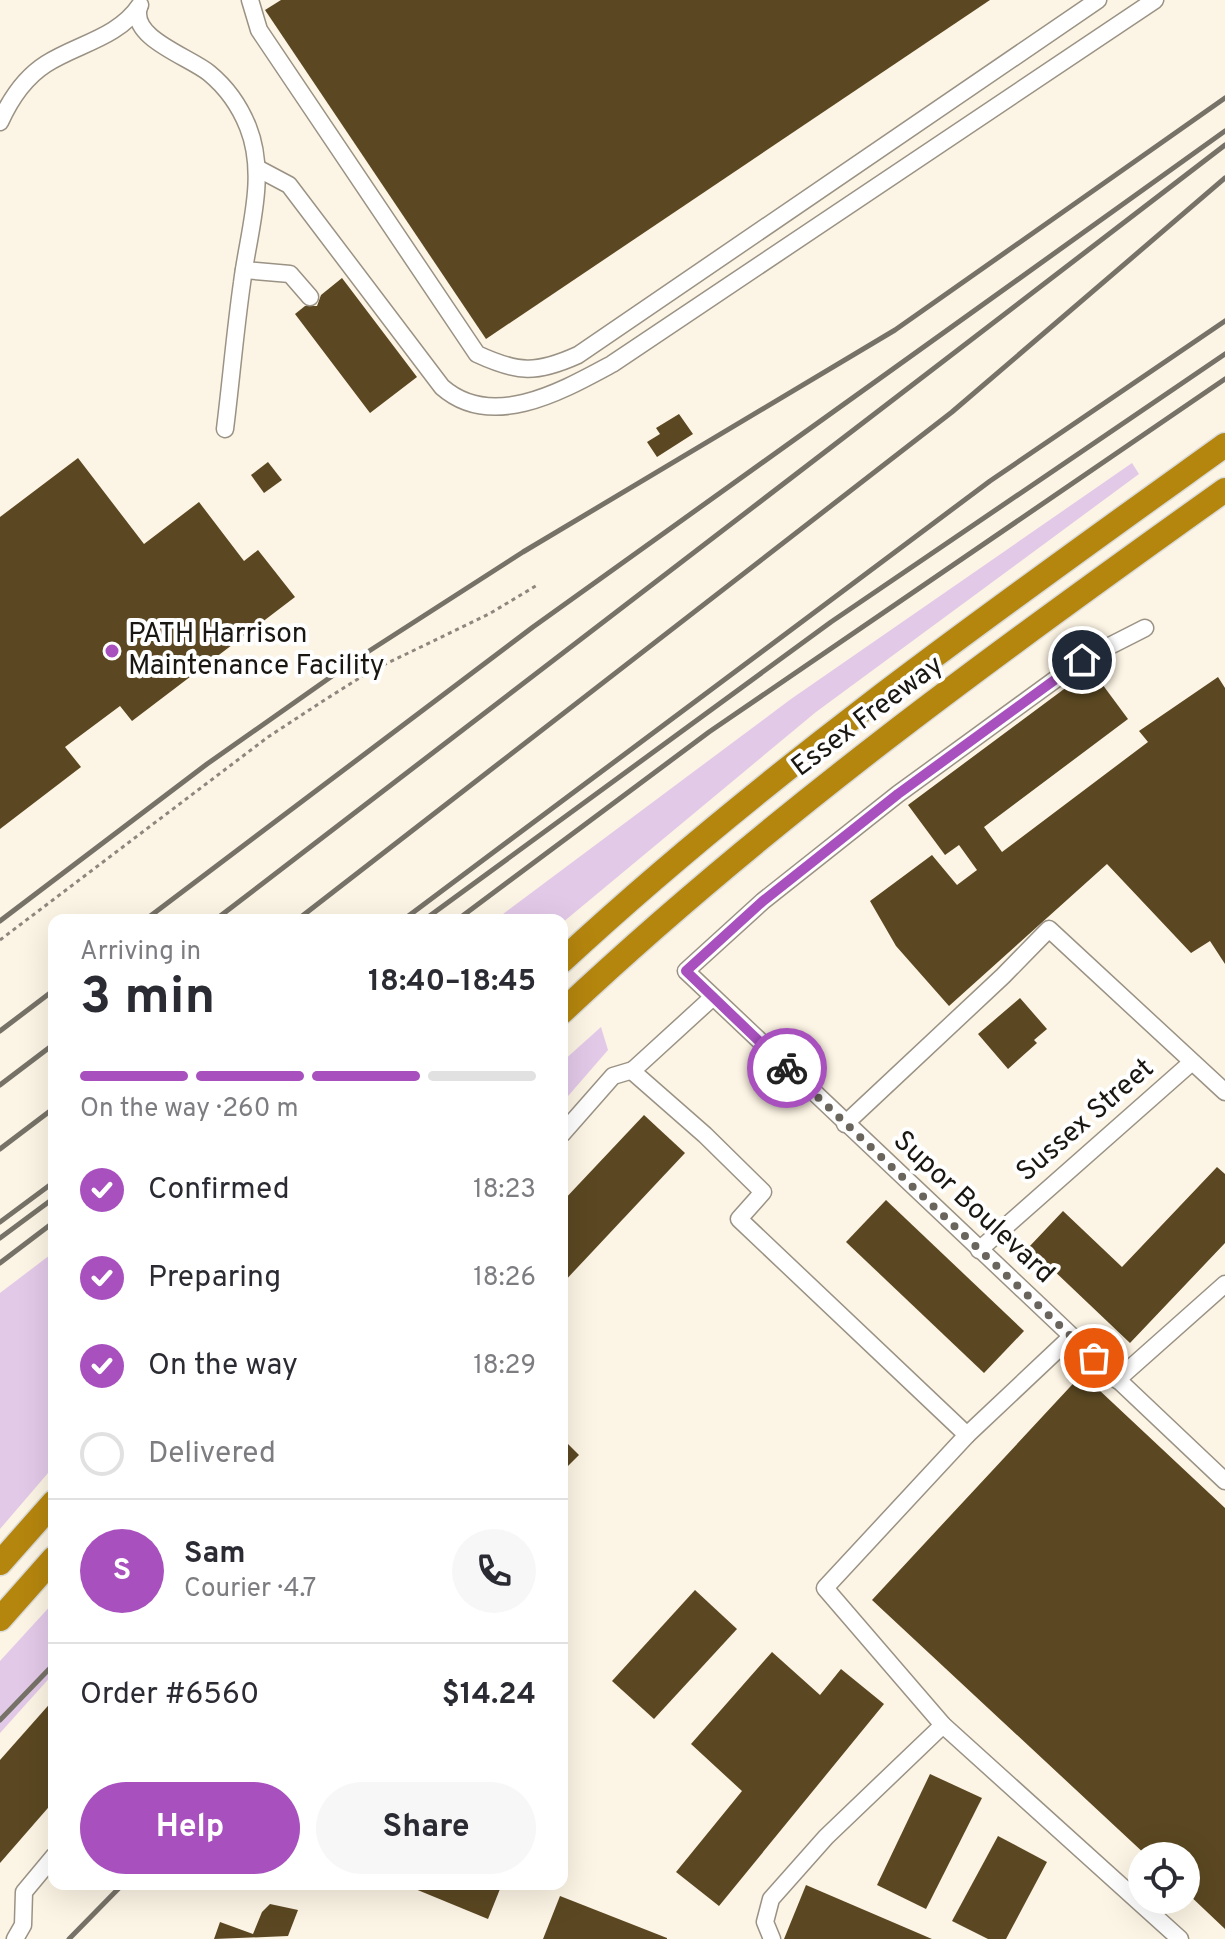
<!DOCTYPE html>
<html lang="en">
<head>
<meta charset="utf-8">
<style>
	body { margin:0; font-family:Overpass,sans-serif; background:#f7f7f7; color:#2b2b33; height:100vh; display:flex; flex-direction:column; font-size:30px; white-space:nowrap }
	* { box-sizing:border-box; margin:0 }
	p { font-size:26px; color:#7c7c81 }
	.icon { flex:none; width:44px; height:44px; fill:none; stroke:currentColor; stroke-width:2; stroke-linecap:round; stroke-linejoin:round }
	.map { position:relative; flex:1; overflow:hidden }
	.drawer { position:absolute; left:48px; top:914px; width:520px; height:976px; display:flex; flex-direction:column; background:#fff; border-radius:16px; box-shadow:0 8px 32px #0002 }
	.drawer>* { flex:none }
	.tools { position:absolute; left:1128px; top:1842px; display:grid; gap:16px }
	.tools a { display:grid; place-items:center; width:72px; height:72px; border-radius:50%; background:#fff; box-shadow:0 8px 32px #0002; font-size:40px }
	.pin { position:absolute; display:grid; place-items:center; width:68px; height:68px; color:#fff; margin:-34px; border:4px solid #fff; border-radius:50%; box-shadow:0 2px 8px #0007 }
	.courier { position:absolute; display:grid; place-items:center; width:80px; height:80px; margin:-40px; border:6px solid #a851be; border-radius:50%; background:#fff; color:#222; box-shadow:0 2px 10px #0007 }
	.headline em { font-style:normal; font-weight:700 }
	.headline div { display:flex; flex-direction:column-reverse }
	.headline { display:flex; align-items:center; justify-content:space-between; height:136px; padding:0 32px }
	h1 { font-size:52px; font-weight:700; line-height:60px }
	.bar { display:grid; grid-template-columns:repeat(4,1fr); gap:12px 8px; align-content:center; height:96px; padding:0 32px }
	.bar i { height:10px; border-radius:6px; background:#e1e1e2 }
	.bar .active { background:#a851be }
	.bar p { grid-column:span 4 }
	.line { display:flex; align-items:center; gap:20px; padding:0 32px; border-top:2px solid #e1e1e2 }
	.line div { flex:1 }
	.round { display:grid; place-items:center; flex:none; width:84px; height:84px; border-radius:42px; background:#f7f7f7 }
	ol { padding:0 32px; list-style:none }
	li { display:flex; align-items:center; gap:24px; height:88px }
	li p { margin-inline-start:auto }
	li .icon { padding:8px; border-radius:50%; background:#a851be; color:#fff; stroke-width:4 }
	li:last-child { color:#7c7c81 }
	li i { width:44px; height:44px; border:4px solid #e1e1e2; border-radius:50% }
	.cta { display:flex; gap:16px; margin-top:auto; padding:16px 32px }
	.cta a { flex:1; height:92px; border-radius:48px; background:#a851be; color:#fff; font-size:32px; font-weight:700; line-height:92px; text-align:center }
	.cta a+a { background:#f7f7f7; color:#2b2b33 }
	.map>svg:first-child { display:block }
	.green { fill:#e2c9e8 }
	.building { fill:#5b4822 }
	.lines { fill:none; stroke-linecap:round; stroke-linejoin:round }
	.minor-casing { stroke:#9a9284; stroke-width:19 }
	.highway-casing { stroke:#dadad9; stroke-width:27 }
	.path { stroke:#8d877d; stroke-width:3; stroke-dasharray:4 4; stroke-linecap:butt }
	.minor { stroke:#fff; stroke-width:16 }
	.highway { stroke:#b5860e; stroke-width:24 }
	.rail { stroke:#777268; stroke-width:5 }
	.done { stroke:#69645c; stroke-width:8; stroke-dasharray:0 14.4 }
	.route { stroke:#a851be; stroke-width:10 }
	.poi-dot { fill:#a851be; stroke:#fff; stroke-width:3 }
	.labels { text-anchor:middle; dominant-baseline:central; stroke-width:8; stroke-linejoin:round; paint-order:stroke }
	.poi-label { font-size:28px; fill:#1a1712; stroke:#fff; text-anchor:start }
	.street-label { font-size:28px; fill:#1a1712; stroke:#fff }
</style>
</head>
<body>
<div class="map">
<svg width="1225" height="1939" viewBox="0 0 1225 1939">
	<rect width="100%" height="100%" fill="#fcf4e4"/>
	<g class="green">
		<polygon points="1132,463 1139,474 816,712 562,923 562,920 495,920 791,699"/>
		<polygon points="601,1027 608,1050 562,1103 562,1062"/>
		<polygon points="54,1252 54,1466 0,1529 0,1293"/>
		<polygon points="54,1602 54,1673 0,1733 0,1661"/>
	</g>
	<g class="building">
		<polygon points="281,0 990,0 486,339 265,10"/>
		<polygon points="342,278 417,377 370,413 295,314 305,306 317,306 321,295"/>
		<polygon points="679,414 693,434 657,457 647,442 660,434 656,428"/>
		<polygon points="78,458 144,544 199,502 244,561 258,550 295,597 132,721 120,706 65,747 81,767 0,829 0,517"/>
		<polygon points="268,462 282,480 264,493 251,475"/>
		<polygon points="1091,669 1128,719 984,827 1002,852 1148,742 1139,731 1218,677 1225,688 1225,964 1210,941 1191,953 1107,864 949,1006 896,946 870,901 932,855 957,885 977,870 959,845 945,855 908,805"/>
		<polygon points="1020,998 1047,1029 1034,1040 1037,1043 1008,1069 978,1034"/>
		<polygon points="644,1115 685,1153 562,1284 562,1202"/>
		<polygon points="1217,1167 1225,1174 1225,1243 1130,1343 1029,1247 1063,1211 1122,1267"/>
		<polygon points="886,1200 1024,1331 984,1373 846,1242"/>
		<polygon points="1082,1374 1225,1508 1225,1929 1186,1892 1186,1856 1147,1856 872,1600"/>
		<polygon points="562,1438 579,1455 562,1472"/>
		<polygon points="695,1590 737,1629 654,1719 612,1681"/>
		<polygon points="772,1652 820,1695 841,1669 884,1704 719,1906 676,1872 742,1791 691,1744"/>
		<polygon points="54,1699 54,1801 0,1863 0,1760"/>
		<polygon points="930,1774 982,1798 926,1909 877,1885"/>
		<polygon points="998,1836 1047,1862 1006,1939 988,1939 952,1921"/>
		<polygon points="403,1884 502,1884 488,1919"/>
		<polygon points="806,1885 932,1939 784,1939"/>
		<polygon points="560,1896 667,1938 667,1939 543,1939"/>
		<polygon points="270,1904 298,1910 288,1936 214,1939 220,1922 253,1934 262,1912"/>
	</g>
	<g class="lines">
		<g class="minor-casing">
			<g id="minor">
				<path d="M250,0L259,30L477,354C518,373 536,374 578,355L1098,0"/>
				<path d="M139,7C129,38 190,57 209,73C226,87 240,107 248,127C268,177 248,233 242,283C235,332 231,381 225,429"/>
				<path d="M0,122C10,100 24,78 46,64C77,44 118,38 140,5"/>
				<path d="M257,168L289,185L442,387C492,431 562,391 612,364L1155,0"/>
				<polyline points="244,270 290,274 310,297"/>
				<polyline points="1145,628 1082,660 898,794 763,901 686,971 1225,1481"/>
				<polyline points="713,997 632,1071 705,1135 763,1192 739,1219 967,1435 1071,1337"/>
				<polyline points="845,1124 1003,976 1049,929 1225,1092"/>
				<polyline points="562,1134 613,1076 633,1070"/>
				<polyline points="979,1250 1192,1062"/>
				<polyline points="1117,1380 1225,1284"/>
				<polyline points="967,1435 825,1588 943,1725 1180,1939"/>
				<polyline points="15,1939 23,1925 24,1892 54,1856"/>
				<polyline points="772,1939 765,1922 771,1899 826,1837 943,1725"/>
			</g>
		</g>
		<g class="highway-casing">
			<g id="highway">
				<path d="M562,961C767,771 998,608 1225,445"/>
				<path d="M562,1012C767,819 996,653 1225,490"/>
				<polyline points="0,1563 54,1502"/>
				<polyline points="0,1619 54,1558"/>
			</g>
		</g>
		<polyline class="path" points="0,940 268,737 323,701 369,672 489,614 539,584"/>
		<use href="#minor" class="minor"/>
		<use href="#highway" class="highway"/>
		<g class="rail">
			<polyline points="145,920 533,627 1225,131"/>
			<polyline points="215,920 1225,145"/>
			<polyline points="297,920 952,412 1225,178"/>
			<polyline points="403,920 990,481 1225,321"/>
			<polyline points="424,920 831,622 1225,354"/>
			<polyline points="457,920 709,732 1225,379"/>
			<polyline points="0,921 207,764 352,662 523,552 895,330 1225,98"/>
			<polyline points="0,1031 54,990"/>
			<polyline points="0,1085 54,1044"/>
			<polyline points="0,1149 54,1108"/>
			<polyline points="0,1222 54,1182"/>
			<polyline points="0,1238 54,1198"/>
			<polyline points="0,1263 54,1222"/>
			<polyline points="0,1720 54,1664"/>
			<polyline points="69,1939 123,1884"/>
		</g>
	</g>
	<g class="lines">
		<polyline class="done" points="787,1068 1094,1358"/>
		<polyline class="route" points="787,1068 686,971 763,901 898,794 1082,660"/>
	</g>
	<circle class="poi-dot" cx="112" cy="651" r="8"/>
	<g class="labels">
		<g class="poi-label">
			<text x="128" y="635">PATH Harrison<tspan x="128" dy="32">Maintenance Facility</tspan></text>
		</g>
		<g class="street-label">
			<text transform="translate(868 717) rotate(-37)">Essex Freeway</text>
			<text transform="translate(1086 1121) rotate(-41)">Sussex Street</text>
			<text transform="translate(973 1208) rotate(43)">Supor Boulevard</text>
		</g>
	</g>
</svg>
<div class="tools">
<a><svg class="icon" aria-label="locate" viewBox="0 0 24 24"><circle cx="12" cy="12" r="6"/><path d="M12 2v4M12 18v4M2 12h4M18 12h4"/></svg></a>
</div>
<div class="pin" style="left:1094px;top:1358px;background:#ea580c"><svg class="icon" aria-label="bag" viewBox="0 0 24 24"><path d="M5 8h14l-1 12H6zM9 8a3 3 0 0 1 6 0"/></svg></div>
<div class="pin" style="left:1082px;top:660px;background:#1f2937"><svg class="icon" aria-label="home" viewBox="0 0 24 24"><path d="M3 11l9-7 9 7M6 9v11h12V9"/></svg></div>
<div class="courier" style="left:787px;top:1068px"><svg class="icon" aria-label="bike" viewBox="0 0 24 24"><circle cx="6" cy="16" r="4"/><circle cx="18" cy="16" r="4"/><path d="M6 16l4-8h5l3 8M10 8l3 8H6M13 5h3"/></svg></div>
<section class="drawer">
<div class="headline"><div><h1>3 min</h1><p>Arriving in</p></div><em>18:40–18:45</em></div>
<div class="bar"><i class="active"></i><i class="active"></i><i class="active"></i><i></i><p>On the way · 260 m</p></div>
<ol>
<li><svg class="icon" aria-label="check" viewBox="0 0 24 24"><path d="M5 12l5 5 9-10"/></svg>Confirmed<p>18:23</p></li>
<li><svg class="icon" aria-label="check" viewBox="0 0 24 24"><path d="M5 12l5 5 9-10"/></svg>Preparing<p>18:26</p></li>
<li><svg class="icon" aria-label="check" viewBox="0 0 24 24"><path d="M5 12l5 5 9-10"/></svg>On the way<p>18:29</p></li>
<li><i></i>Delivered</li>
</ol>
<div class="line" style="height:144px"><b class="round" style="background:#a851be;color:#fff">S</b><div><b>Sam</b><p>Courier · 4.7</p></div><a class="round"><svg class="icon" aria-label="phone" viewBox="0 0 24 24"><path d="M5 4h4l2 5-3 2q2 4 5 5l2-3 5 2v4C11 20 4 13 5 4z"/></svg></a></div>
<div class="line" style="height:104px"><div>Order #6560</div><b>$14.24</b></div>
<div class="cta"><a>Help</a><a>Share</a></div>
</section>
</div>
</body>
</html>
